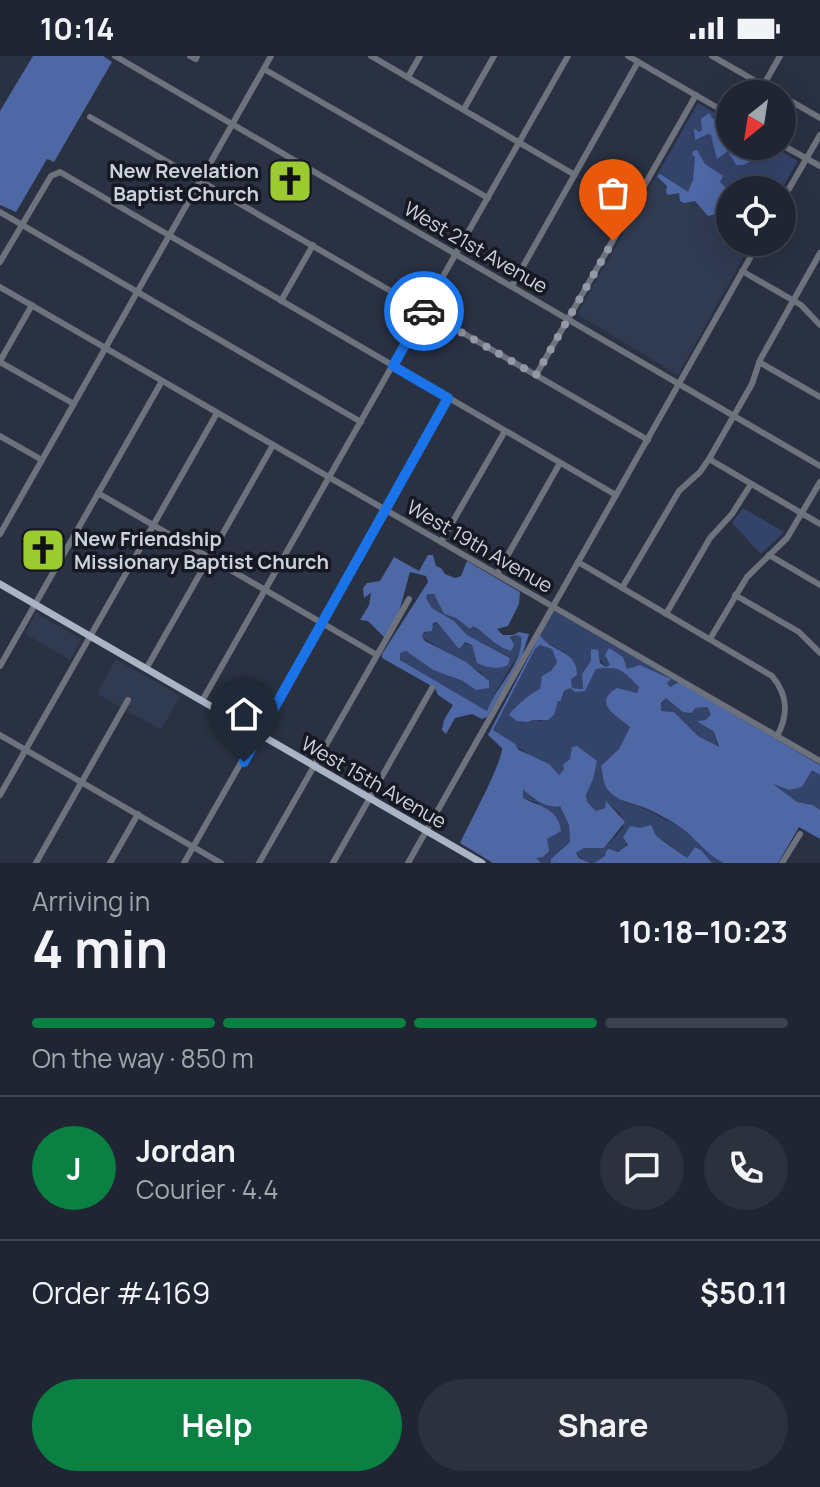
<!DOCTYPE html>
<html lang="en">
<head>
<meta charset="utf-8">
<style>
	body { margin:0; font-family:Manrope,sans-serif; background:#2c313e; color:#f1f3f6; height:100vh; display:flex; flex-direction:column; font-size:30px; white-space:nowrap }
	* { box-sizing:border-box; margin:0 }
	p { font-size:26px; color:#a1a5ac }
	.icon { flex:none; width:44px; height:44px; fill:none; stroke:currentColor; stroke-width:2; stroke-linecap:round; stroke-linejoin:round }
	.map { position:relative; height:807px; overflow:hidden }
	.side { display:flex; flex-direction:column; background:#1f2532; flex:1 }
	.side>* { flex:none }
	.needle { width:52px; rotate:210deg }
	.fabs { position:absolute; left:716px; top:24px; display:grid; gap:16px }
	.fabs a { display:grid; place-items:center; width:80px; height:80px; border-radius:50%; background:#1f2532; box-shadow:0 8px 32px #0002,0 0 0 2px #3c424d; font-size:40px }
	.pin { position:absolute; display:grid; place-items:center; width:68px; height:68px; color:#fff; margin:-82px -34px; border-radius:50% 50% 50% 0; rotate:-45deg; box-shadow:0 0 8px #0007 }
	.pin .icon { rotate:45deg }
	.courier { position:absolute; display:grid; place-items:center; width:80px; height:80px; margin:-40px; border:6px solid #1a73e8; border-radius:50%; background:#fff; color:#222; box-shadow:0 2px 10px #0007 }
	.overview em { font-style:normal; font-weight:700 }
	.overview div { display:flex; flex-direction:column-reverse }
	.overview { display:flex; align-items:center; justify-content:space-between; height:136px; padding:0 32px }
	h1 { font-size:52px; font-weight:700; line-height:60px }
	.bar { display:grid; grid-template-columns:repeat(4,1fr); gap:12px 8px; align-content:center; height:96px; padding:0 32px }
	.bar i { height:10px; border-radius:6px; background:#3c424d }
	.bar .current { background:#0b8043 }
	.bar p { grid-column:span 4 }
	.line { display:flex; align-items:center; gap:20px; padding:0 32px; border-top:2px solid #3c424d }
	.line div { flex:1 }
	.round { display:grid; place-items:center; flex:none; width:84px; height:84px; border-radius:42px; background:#2c313e }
	.primary-button { display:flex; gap:16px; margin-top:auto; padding:16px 32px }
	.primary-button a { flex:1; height:92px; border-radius:48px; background:#0b8043; color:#fff; font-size:32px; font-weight:700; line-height:92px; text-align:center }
	.primary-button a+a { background:#2c313e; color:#f1f3f6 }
	.status { display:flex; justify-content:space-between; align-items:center; height:56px; padding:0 40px; background:#1f2532; direction:ltr }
	.status svg { height:22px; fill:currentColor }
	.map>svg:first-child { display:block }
	.built { fill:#303a51 }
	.green { fill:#34436a }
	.forest { fill:#4e67a5; fill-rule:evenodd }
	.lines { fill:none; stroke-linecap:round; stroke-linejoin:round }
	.minor { stroke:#6e727c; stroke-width:6 }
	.major { stroke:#abb3c6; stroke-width:7 }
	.done { stroke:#939aa7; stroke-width:8; stroke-dasharray:0 14.4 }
	.route { stroke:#1a73e8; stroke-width:10 }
	.labels { text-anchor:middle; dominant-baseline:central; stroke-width:7; stroke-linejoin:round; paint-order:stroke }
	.poi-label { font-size:20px; font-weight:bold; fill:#ccd2dd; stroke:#161921; text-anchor:end }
	.street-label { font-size:20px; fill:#ccd2dd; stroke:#161921 }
</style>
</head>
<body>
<div class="status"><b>10:14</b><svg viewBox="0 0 49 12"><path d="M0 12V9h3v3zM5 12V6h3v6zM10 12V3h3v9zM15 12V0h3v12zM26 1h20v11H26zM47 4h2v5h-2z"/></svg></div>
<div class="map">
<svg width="820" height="807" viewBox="0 0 820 807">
	<rect width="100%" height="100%" fill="#293142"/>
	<g class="built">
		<polygon points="656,121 730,163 730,186 752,186 678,319 577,258"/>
		<polygon points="36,557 81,583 70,604 25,578"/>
		<polygon points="116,603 180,640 161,674 97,638"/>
	</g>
	<g class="green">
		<polygon points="698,47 730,66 730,90 772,90 798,105 781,134 730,134 730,163 723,163 724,160 656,121"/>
		<polygon points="743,452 784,476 761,498 732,467"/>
		<path d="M426,538H434L444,558L456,562L470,573L473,570L506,594L510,582L517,579L521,581C523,597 516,602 508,615C501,627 492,642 487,655L400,604V597L406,595L433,614L463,625L476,634L482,617L421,581L437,566L455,585L472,589L477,607C486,612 499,613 508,609L510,601L466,579L454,565L432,552L426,542Z"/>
		<polygon points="554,555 679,626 670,631 667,627 670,623 610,609 606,611 592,593 591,605 582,618 583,633 572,632 565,596 544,586 540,579"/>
		<path d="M540,589L552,593L557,605L540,633C530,636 523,647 513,652L540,665L554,659L558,644L562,645L564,635L570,632L584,635L596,613C620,609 622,614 639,631L626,666L630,671L619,693L601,710L603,719L624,746L641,751L680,771L709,794L716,803L723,807H712L701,794L695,791L687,802L666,786L640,772L627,786L625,793L614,795L594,807L586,806L576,797L585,791L604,792L623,772L620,757L606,746L605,752L596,755L586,746C585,735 593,727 593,715L570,703L560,719L492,674L535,593Z"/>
		<path d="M666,641C676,651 693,652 707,651L711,658L705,671L714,676L718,692L698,680L674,656L661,655L659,652Z"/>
		<polygon points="812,713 820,719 820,754 813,749 797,746 772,728 789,734 802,731"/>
		<polygon points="523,732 533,743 560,750 569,769 570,786 551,803 551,807 541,807 535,801 538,747 523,742"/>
	</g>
	<g class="forest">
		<polygon points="33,0 103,0 112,6 54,106 47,103 16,156 0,149 0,55"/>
		<path d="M709,57L713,63L730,72V90C740,90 750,89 754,101C750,107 743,110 736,109L728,95L717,103L711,79L708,78L695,84L694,72L699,76L702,74L701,63Z"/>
		<polygon points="697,94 705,108 723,120 720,126 726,132 742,129 744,131 742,134 730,134 730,145 725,146 724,149 730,158 728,161 716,158 708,160 695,145 684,147 680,145 679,137 668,139 666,136 667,130 657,120 660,118 688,136 693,124 695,101 692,98 693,95"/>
		<path d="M428,499H433L436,510L441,512L445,518L455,522L461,520L467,505L520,536L519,548L508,570L497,573L503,579H513L519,576L529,578L522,600L487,661L482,663L472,658L455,662L446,678L442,674L444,664L453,649L438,639L435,632L382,602V598L428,526L426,520L410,516L399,556L385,582L368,565L360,564L369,549L371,537L364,542L363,532L367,527L380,525L394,501L419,515ZM427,538H434L444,558L456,562L470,573L473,570C486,577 495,591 511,595L514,589L510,581L517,579L521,581C524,607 496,630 487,655L400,604V597L406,595L433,614L463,625L476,634L489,632V625L466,606L425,585L422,581L424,576L432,575L433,567L437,566L459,593L465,586L472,589L477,607C486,612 499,614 508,609L510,602L467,579L454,565L432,552L426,542Z"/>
		<path d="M540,579C551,597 577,593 577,619L571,623L572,632L583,633L582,618L591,605V593L598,594L600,607L606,611L610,609L605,599L609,592L623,601L627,613L640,609L671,623L667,627L670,631L679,626L820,709V719L812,714L802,731L789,734L773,728L797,746L813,749L820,754V783L799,771L778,807H723C707,799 695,781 680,771C668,763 654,755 640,750C630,747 620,745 612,738C602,729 604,722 601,710L619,693L630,671C620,661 590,648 617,632L637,637L639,631C621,613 620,610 596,613L585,635L575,636L570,632L564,635L561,645H558L554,659L548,664H533L527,666L517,665L509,659C513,652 533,635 540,633L542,620L551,615L557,606L552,593L540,589L535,593L493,674L515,688L519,694L549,708L559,719L564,713L563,709L570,703L572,691L577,690L597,705L593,723L586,739L587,746L596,755L605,752L606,745L625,766L604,792H584L576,797L579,802L590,807H551V803L570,786L569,769L560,750C546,753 532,742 523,733V742C539,751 558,751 561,775L547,783L549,795L543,801L536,802L541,807H493L460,787C468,770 503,705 502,692L488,679ZM666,642L683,656L692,657L695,652L707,651L711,658L706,664L697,665L714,676L719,691L698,680L674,656L661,655V647Z"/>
		<polygon points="651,769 656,780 687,802 695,791 701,794 712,807 594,807 605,800 606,795 609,793 618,796 628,789 623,781 630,770 640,772"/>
	</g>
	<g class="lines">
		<g class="minor">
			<polyline points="115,0 820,410"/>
			<polyline points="190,0 196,3 197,0"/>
			<polyline points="371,0 575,119"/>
			<polyline points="628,0 730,59"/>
			<polyline points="712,0 778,38"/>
			<polyline points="264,13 488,142"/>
			<polyline points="408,21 420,0"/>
			<polyline points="763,30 780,0"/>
			<polyline points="782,40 820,62"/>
			<polyline points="464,53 494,0"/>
			<polyline points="90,61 648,384"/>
			<polyline points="782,89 820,110"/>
			<polyline points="782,145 820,79"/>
			<polyline points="0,156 361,366"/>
			<polyline points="0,206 51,120 60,116 616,439"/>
			<polyline points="742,215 801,249 820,269"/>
			<polyline points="512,230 638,6"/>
			<polyline points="0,231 820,705"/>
			<polyline points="281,245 313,189"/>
			<polyline points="0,305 32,249"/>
			<polyline points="0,306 74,348"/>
			<polyline points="759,306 820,341"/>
			<polyline points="536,319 696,39"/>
			<polyline points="0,380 42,404"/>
			<polyline points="709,403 820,468"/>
			<polyline points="98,437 377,599"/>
			<polyline points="0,478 271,0"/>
			<polyline points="441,486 505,375"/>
			<polyline points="769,499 820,529"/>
			<path d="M578,506L772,620C788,639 789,658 777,680"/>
			<polyline points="497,518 560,407"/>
			<polyline points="622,532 679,435 700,416 709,403 752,328 760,304 820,197"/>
			<polyline points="735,539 799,576 820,597"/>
			<polyline points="666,558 710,482 732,458 751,428"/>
			<polyline points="710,583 747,521 787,482 820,426"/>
			<polyline points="0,610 162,325"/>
			<polyline points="146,613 273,389"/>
			<polyline points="202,645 568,0"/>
			<polyline points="0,679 221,807"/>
			<polyline points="0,739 217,357"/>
			<polyline points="36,807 128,644"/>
			<polyline points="110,807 138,758"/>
			<polyline points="184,807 448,342"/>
			<polyline points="259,807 409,543"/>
			<polyline points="333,807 432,632"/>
			<polyline points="408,807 759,186"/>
			<polyline points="782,807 800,778"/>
		</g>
		<polyline class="major" points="0,528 482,807"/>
	</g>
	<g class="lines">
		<polyline class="done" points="424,255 536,319 613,185"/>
		<polyline class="route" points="244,706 448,342 393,310 424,255"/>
	</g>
	<defs>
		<g id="church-square" transform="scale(2.3)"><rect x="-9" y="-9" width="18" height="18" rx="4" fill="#9cca31" stroke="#161921"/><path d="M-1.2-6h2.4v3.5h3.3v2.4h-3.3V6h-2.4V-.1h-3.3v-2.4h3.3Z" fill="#111"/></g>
	</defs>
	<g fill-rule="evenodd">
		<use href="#church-square" x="290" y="125"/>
		<use href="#church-square" x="43" y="494"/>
	</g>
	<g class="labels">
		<g class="poi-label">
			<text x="259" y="114">New Revelation<tspan x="259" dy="23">Baptist Church</tspan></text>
			<text x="74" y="482" text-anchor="start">New Friendship<tspan x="74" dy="23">Missionary Baptist Church</tspan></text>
		</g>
		<g class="street-label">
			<text transform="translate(476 191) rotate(30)">West 21st Avenue</text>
			<text transform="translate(480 490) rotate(30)">West 19th Avenue</text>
			<text transform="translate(374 726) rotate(30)">West 15th Avenue</text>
		</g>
	</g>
</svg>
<div class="fabs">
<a><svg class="needle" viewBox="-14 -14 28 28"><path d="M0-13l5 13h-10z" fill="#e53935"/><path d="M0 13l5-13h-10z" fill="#a1a5ac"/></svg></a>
<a><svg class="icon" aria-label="locate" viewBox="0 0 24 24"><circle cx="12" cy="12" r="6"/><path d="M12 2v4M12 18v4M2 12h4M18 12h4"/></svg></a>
</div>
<div class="pin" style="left:613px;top:185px;background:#ea580c"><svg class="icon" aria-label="bag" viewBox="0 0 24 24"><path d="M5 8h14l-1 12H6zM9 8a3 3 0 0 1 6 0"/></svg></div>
<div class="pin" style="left:244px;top:706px;background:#1f2937"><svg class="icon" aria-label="home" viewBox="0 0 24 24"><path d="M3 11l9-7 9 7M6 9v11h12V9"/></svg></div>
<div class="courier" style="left:424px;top:255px"><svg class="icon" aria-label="car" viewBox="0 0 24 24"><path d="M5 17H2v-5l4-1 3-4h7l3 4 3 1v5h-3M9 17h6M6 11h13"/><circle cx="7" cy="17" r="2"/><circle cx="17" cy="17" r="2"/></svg></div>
</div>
<section class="side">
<div class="overview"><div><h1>4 min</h1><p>Arriving in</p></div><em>10:18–10:23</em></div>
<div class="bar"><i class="current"></i><i class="current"></i><i class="current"></i><i></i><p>On the way · 850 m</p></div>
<div class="line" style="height:144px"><b class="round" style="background:#0b8043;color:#fff">J</b><div><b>Jordan</b><p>Courier · 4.4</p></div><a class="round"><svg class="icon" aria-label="chat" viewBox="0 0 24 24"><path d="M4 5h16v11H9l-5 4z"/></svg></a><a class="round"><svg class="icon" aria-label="phone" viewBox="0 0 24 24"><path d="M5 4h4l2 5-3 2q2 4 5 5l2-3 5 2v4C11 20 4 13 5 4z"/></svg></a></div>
<div class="line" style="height:104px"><div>Order #4169</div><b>$50.11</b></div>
<div class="primary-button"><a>Help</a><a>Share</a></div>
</section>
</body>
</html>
